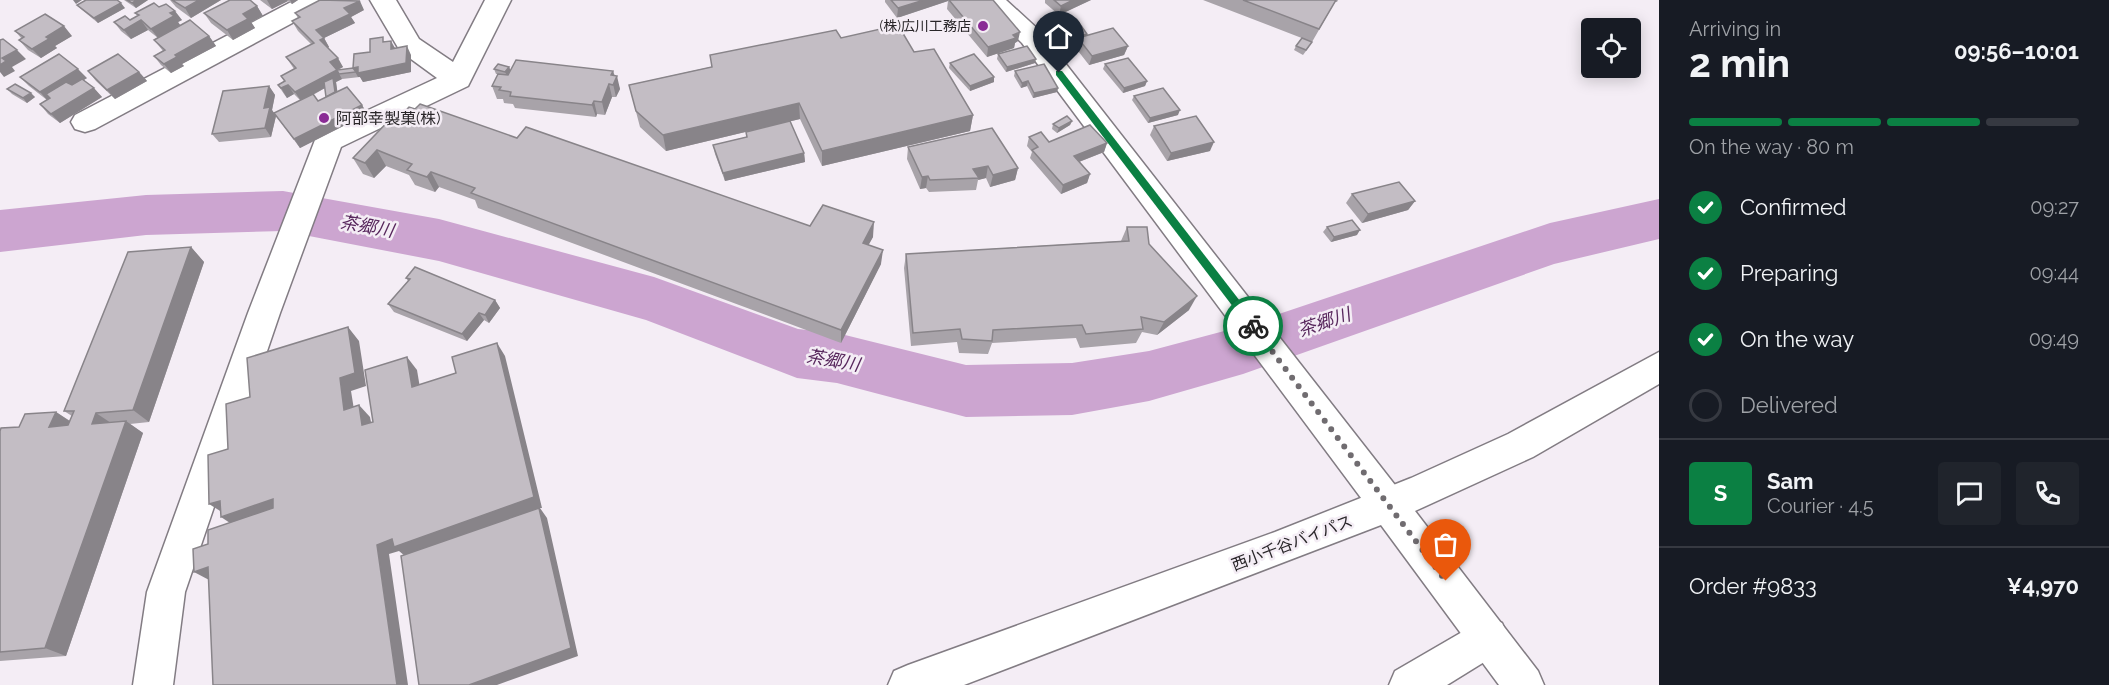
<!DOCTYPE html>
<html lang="en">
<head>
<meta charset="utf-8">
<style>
	body { margin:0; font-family:Raleway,"Noto Sans JP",sans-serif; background:#20242c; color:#f1f3f6; height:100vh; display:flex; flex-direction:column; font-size:22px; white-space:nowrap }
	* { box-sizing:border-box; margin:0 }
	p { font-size:20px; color:#9ea1a6 }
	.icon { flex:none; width:33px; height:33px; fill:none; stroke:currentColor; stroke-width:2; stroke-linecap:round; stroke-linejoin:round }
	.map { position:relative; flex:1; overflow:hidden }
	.side { display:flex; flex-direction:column; background:#171b24; width:450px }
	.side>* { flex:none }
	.fabs { position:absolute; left:1581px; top:18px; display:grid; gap:12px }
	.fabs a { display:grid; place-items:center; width:60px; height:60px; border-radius:6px; background:#171b24; box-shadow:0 3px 15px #0003; font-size:30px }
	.pin { position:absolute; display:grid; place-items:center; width:51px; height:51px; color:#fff; margin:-62px -26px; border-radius:50% 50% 50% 0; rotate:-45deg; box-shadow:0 0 6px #0007 }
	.pin .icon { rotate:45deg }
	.courier { position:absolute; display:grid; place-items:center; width:60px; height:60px; margin:-30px; border:4px solid #0b8043; border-radius:50%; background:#fff; color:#222; box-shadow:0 2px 8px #0007 }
	.headline em { font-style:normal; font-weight:700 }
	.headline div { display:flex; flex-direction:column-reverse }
	.headline { display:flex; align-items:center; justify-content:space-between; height:102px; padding:0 30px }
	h1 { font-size:39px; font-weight:700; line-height:45px }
	.bar { display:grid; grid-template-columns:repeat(4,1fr); gap:9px 6px; align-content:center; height:72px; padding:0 30px }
	.bar i { height:8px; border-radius:4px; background:#363941 }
	.bar .active { background:#0b8043 }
	.bar p { grid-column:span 4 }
	.line { display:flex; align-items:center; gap:15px; padding:0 30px; border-top:2px solid #363941 }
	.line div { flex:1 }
	.round { display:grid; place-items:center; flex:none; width:63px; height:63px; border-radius:6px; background:#20242c }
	ol { padding:0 30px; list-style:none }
	li { display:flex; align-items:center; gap:18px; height:66px }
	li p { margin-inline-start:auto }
	li .icon { padding:6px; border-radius:50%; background:#0b8043; color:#fff; stroke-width:4 }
	li:last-child { color:#9ea1a6 }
	li i { width:33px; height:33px; border:3px solid #363941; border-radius:50% }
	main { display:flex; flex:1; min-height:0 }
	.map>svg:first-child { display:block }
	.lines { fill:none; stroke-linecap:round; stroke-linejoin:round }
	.river { fill:#cca5d0; fill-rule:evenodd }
	.minor-casing { stroke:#827c83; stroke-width:3 }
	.highway-casing { stroke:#827c83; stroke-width:3 }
	.minor { fill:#fff; fill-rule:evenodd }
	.highway { fill:#fff; fill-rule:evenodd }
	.wall { fill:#a8a3a9; fill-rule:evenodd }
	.shaded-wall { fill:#888489 }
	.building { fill:#c3bdc4; stroke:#888489; stroke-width:1.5 }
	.route { fill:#0b8043 }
	.done { stroke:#706c70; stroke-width:6; stroke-dasharray:0 10.8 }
	.poi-dot { fill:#8a2b95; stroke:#f4edf5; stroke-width:2 }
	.labels { text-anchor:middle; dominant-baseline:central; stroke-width:5; stroke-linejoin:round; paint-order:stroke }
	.far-poi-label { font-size:14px; fill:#292629; stroke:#f4edf5; text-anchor:end }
	.poi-label { font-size:16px; fill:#292629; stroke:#f4edf5; text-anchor:start }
	.street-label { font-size:16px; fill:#292629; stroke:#f4edf5 }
	.water-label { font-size:18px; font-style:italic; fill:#58285d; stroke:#f4edf5 }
</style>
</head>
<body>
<main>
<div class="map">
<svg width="1659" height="685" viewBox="0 0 1659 685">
	<rect width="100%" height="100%" fill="#f4edf5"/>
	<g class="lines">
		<polygon class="river" points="283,191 439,219 654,277 798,329 837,333 966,365 1072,363 1149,351 1243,326 1550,223 1659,199 1659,239 1554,264 1243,374 1149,401 1072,415 966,417 837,383 797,378 646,320 439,261 283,231 146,235 0,252 0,210 146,195"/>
		<g class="minor-casing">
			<g id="minor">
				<polygon points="295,0 328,0 324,6 95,129 85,132 75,129 71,122 75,115"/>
				<polygon points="370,0 396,0 419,39 453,62 485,0 511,0 468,86 341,147 280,313 185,592 173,685 133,685 147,592 248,313 315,140 319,133 437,78 400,51"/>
				<polygon points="977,0 1006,0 1040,31 1402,494 1407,506 1402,518 1389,523 1376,518 1022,43"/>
				<polygon points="1488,617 1502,623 1508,637 1502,651 1447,685 1389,685 1395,671"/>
			</g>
		</g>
		<g class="highway-casing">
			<polygon id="highway" points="1659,352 1659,384 1533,457 1415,511 1538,671 1544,685 1499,685 1381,525 964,685 888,685 894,671 908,665 1275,532 1411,478 1508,434"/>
		</g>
		<use href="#minor" class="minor"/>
		<use href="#highway" class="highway"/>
	</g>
	<g class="wall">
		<polygon points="124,0 148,0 136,8"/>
		<polygon points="170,0 221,0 191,18 176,7"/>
		<polygon points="260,0 298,0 292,4 288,1 272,9"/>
		<polygon points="885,0 964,0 1018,41 1015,43 1014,48 987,57 947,9 948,1 897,18 885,2"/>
		<polygon points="1045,0 1091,0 1059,15 1045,3"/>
		<polygon points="1203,0 1338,0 1337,2 1335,2 1312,42"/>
		<polygon points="77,5 125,8 98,23 81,9"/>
		<polygon points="257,6 263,16 251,22 255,28 233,40 211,23 204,13"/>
		<polygon points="159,7 182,20 178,22 180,25 209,36 216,46 182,64 184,66 171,73 161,65 154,56 163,51 154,40 158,38 148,30 131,39 121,31 114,22 130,20 138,16 135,13"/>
		<path d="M364,10L351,17L355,23L324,38L329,47L328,48L343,67L338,70L353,68L370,52L385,41L395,48L411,55V72L363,82L360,77L342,79L336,82L337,91L362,105L367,114L300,148L274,113L300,100L294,94L287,98L284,94L278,85L284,81L281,76L294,69L286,57L311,44L298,31L292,21L298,18L295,13ZM325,88L326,97L318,101L313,95Z"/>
		<polygon points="1060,24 1087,36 1128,46 1124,55 1089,65 1075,47 1077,41 1069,43 1059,29"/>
		<polygon points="15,31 72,36 55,46 57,48 41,58 28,50 19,40 22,39"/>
		<polygon points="841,38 914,52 973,115 970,131 822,166 800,119 666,151 640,127 629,85"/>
		<polygon points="1296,46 1309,47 1303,55 1294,50"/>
		<polygon points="998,54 1035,63 1006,72 997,59"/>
		<polygon points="950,63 994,82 970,91 949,68"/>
		<polygon points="1105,64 1147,81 1145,86 1123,93 1103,69"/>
		<polygon points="509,67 510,71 613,71 620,89 616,97 612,97 605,115 597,114 596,117 515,108 513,104 504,103 503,99 497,99 492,86 498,74 496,74 494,69"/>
		<polygon points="88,71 139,72 147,81 115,99 96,81"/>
		<polygon points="1015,71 1058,88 1057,92 1033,98 1027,86 1021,88 1014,76"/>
		<polygon points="20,77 87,78 84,80 102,97 60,123 48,114 40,104 47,100 29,86"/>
		<polygon points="269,86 275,95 272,110 276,116 271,137 219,142 212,134"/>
		<polygon points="7,89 35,97 27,103 12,94"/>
		<polygon points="1134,96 1178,115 1148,123 1132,100"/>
		<polygon points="415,109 517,138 810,226 873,237 868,245 881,264 841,343 478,208 475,200 439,187 435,192 415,185 409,175 386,166 374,178 363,174 353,158 403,113"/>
		<polygon points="1072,121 1070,125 1057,133 1052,129 1053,124"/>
		<polygon points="1154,126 1210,151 1167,161 1150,135"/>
		<polygon points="746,132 804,153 805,162 725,181 715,154 713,145 746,137"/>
		<polygon points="1029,137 1049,142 1107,143 1104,152 1079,162 1090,174 1087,183 1061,194 1030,158 1032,152 1027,146"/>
		<polygon points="908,147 1018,168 1015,180 990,187 986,178 978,180 976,190 929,192 926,188 920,189 907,159"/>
		<polygon points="1352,194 1415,201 1408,210 1362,223 1346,203"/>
		<polygon points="1127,227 1149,244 1189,310 1157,335 1142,332 1136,343 1080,348 1076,338 992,343 988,354 959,353 957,342 911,346 904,268 906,254 1121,241"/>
		<polygon points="1327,227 1357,235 1331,242 1323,232"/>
		<polygon points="191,247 204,262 149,422 130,424 143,433 66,656 0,661 0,431 19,427 56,412 70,421 72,416 64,411"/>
		<polygon points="406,278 495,300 500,308 489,323 484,320 467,341 394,312 388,304 408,281"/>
	</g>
	<g class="shaded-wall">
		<polygon points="73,0 82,0 76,4"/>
		<polygon points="137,0 148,0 136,8 132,3"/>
		<polygon points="199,0 221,0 191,18 185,8"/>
		<polygon points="267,0 287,0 288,1 272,9"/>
		<polygon points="290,0 298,0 292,4"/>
		<polygon points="924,0 948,0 948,1 897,18 898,8"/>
		<polygon points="1073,0 1091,0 1059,15 1061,6"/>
		<polygon points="360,1 364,10 351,17 355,23 324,38 329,47 325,49 320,40 316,30 344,8"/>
		<polygon points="121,3 125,8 98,23 94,18"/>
		<polygon points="257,6 263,16 251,22 255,28 233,40 227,30 243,14"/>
		<polygon points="175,11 182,20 178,22 180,25 158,38 151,29 170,13"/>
		<polygon points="141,20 148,30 131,39 124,30"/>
		<polygon points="64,26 72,36 55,46 57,48 41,58 32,49 46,37"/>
		<polygon points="1020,32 1018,41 1015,43 1014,48 987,57 988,47 1013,35"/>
		<polygon points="1087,34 1085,39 1078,38 1077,41 1069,43 1070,39"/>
		<polygon points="209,36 216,46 182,64 184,66 171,73 164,64 175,55"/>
		<polygon points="391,41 396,50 391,49"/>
		<polygon points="407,46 411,55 411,72 363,82 360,77 358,77 353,68"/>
		<polygon points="1128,46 1124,55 1089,65 1092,56"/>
		<polygon points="17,50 26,59 12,67 15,71 4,77 0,72 0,65 2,58"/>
		<polygon points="338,58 343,67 337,70 342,79 336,82 339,102 330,107 334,83 301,101 295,92 330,62"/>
		<polygon points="1036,59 1035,63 1006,72 1007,67"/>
		<polygon points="509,67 511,71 507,76 505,72"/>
		<polygon points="78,69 87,78 51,99 46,94 51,99 48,101 40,92"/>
		<polygon points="613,71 615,79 617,76 620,89 616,97 611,75"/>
		<polygon points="139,72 147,81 115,99 107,90"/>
		<polygon points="994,77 994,82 970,91 970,86"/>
		<polygon points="1028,81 1027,86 1021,88 1022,83"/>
		<polygon points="1147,81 1145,86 1123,93 1124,88"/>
		<polygon points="609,84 612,97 605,115 602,102"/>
		<polygon points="288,85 294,94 287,98 281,88"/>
		<polygon points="269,86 275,95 272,110 276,116 271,137 265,128 264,108"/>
		<polygon points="94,88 102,97 60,123 51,114"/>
		<polygon points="1058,88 1057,92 1033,98 1034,93"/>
		<polygon points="31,93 35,97 27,103 23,98"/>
		<polygon points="594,101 597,114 596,117 592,105"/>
		<polygon points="799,103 800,119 666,151 663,135"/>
		<polygon points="362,105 367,114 300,148 294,139"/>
		<polygon points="1180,110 1178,115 1148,123 1150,118"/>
		<polygon points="973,115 970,131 822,166 822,151"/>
		<polygon points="1072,121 1070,125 1057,133 1059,128"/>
		<polygon points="1214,142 1210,151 1167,161 1171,153"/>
		<polygon points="1107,143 1104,152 1071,165 1074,156"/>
		<polygon points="377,150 386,166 374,178 365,163"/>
		<polygon points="804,153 805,162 725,181 723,173"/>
		<polygon points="988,166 986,178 978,180 979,178 973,169"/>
		<polygon points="1018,168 1015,180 990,187 993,175"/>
		<polygon points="431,172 439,187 435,192 427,177"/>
		<polygon points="1090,174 1087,183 1061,194 1063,185"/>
		<polygon points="928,176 926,188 920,189 922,177"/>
		<polygon points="1415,201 1408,210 1362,223 1368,214"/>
		<polygon points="874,222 873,237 862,257 863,243"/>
		<polygon points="1360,230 1357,235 1331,242 1334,237"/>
		<polygon points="191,247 204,262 149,422 133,410"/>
		<polygon points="883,250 881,264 841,343 841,330"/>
		<polygon points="1197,296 1189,310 1157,335 1164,322"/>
		<polygon points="495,300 500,308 489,323 485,315"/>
		<polygon points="479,313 484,320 467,341 462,334"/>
		<polygon points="348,327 359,341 366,386 351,391 356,422 344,410 340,378"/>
		<polygon points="497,343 505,356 542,508 540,508 547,518 578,656 497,685 469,685 405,556 399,551 389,554 408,685 397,685 377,545"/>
		<polygon points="407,357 417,370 422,400 412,387"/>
		<polygon points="359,405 370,417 374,437 362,425"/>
		<polygon points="56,412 74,424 68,439 49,427"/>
		<polygon points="96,413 114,425 92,424"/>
		<polygon points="126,421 143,433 66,656 45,648"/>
		<polygon points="273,499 287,510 236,527 221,517"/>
		<polygon points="220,501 225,514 209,504"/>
		<polygon points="208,567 211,581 194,572"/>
	</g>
	<g class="building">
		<polygon points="86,0 117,0 121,3 94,18 77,5"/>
		<polygon points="127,0 137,0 132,3"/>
		<polygon points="172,0 199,0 185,8"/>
		<polygon points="230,0 250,0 257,6 243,14 248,19 227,30 204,13"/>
		<polygon points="320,0 360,1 344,8 350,14 316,30 324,38 320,40 338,58 330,62 337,70 295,92 288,85 281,88 278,85 285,81 281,76 296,68 286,57 314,43 292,21 300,17 295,13"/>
		<polygon points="891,0 924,0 898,8"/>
		<polygon points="949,0 993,0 1020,32 1013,35 1016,38 988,47"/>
		<polygon points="1054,0 1073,0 1061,6"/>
		<polygon points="1243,0 1336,0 1319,29"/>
		<polygon points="154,3 159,7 166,4 175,11 170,13 174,16 151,29 141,20 124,30 114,22 125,16 130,20 139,15 135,13"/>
		<polygon points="45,14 64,26 46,37 49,39 32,49 19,40 24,37 15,31"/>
		<polygon points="190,20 209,36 175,55 177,57 164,64 154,56 165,50 154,40"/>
		<polygon points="1077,20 1087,34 1070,39 1060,24"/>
		<polygon points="898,25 914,52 934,49 973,115 822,151 799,103 663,135 636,111 629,85 712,67 710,55 836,30 841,38"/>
		<polygon points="1113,28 1128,46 1092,56 1078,38"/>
		<polygon points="383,37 383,42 391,41 391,49 407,46 406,63 358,73 358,67 353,68 354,54 370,52 370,39"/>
		<polygon points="1302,38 1312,42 1306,50 1296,46"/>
		<polygon points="3,39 17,50 2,58 6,61 0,65 0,40"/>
		<polygon points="1027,46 1036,59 1007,67 998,54"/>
		<polygon points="59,54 78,69 40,92 20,77"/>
		<polygon points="118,54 139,72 107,90 88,71"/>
		<polygon points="974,54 994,77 970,86 950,63"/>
		<polygon points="1128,58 1147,81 1124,88 1105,64"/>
		<polygon points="516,60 613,71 611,75 617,76 613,85 609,84 602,102 594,101 592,105 510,96 511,92 499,90 501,87 492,86 498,74 508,75"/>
		<polygon points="498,64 509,67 505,72 494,69"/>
		<polygon points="1044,64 1058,88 1034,93 1028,81 1022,83 1015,71"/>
		<polygon points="353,68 356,72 339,74 337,70"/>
		<polygon points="333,78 335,92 326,97 324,82"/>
		<polygon points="82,79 94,88 51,114 40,104 50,98 46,94 66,82 72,85"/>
		<polygon points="15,84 31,93 23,98 7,89"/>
		<polygon points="269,86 264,108 270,107 265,128 212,134 223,91"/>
		<polygon points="347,87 362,105 294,139 274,113 313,94 318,101"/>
		<polygon points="1163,88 1180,110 1150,118 1134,96"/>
		<polygon points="420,104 517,138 526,127 810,226 823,205 874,222 863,243 883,250 841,330 471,193 475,188 431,172 427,177 407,170 412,164 377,150 365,163 353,158 398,111 403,113 409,107 415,109"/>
		<polygon points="1067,116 1072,121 1059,128 1053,124"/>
		<polygon points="1196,116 1214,142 1171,153 1154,126"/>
		<polygon points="790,121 804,153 723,173 713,145 747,137 746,132"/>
		<polygon points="1090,125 1107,143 1074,156 1090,174 1063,185 1032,150 1038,147 1029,137 1041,132 1049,142"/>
		<polygon points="992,128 1018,168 993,175 988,166 973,169 979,178 930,180 928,176 922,177 908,147"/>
		<polygon points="1399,182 1415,201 1368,214 1352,194"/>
		<polygon points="1352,220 1360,230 1334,237 1327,227"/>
		<polygon points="1127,227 1147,227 1149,244 1197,296 1164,322 1141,317 1143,329 1086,334 1082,325 993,330 992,341 962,339 960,329 913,333 906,254 1129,241"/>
		<polygon points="191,247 133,410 96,413 92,424 126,421 45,648 0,652 0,431 1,428 19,427 25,414 56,412 49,427 68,425 74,411 64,411 128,252"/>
		<polygon points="415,267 495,300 485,315 479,313 462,334 388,304 410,279 406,278"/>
		<polygon points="348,327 355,373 340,378 344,410 359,405 362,425 373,422 365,370 407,357 412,387 456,373 452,357 497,343 534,497 394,547 392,539 377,545 397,685 213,685 208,567 194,572 193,549 208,544 208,530 273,508 273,499 221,517 220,501 209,504 208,455 228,449 226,404 250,397 247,358"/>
		<polygon points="539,508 571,648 469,685 419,685 401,556"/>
	</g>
	<polygon class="route" points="1056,71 1062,71 1257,323 1257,329 1250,329 1056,75"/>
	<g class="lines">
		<polyline class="done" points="1253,326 1446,581"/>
	</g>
	<g class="poi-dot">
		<circle cx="983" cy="26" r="6"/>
		<circle cx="324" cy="118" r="6"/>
	</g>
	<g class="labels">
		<g class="far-poi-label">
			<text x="971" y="26">(株)広川工務店</text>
		</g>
		<g class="poi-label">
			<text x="336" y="118">阿部幸製菓(株)</text>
		</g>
		<g class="street-label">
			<text transform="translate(1292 543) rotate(-21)">西小千谷バイパス</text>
		</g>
		<g class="water-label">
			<text transform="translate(367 226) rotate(10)">茶郷川</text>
			<text transform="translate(1324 322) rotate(-19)">茶郷川</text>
			<text transform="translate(833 360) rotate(10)">茶郷川</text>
		</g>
	</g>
</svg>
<div class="fabs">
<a><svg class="icon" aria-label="locate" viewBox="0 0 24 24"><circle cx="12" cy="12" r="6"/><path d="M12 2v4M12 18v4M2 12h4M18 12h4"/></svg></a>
</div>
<div class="pin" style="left:1446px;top:581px;background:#ea580c"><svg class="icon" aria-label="bag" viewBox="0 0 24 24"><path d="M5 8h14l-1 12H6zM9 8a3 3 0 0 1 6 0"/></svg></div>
<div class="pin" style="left:1059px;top:73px;background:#1f2937"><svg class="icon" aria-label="home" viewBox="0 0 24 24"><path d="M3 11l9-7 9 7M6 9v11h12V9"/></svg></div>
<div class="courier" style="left:1253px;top:326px"><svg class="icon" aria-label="bike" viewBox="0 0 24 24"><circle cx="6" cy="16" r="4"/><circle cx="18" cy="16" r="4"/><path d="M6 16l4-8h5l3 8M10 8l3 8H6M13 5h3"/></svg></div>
</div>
<section class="side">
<div class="headline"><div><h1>2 min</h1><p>Arriving in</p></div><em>09:56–10:01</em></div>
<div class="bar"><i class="active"></i><i class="active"></i><i class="active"></i><i></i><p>On the way · 80 m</p></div>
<ol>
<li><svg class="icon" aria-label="check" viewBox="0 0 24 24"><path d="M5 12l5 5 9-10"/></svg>Confirmed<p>09:27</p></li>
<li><svg class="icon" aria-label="check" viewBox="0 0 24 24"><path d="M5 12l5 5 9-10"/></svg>Preparing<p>09:44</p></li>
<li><svg class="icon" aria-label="check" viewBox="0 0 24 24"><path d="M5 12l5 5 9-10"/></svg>On the way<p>09:49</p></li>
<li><i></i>Delivered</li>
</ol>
<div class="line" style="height:108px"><b class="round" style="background:#0b8043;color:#fff">S</b><div><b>Sam</b><p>Courier · 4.5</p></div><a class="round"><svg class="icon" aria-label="chat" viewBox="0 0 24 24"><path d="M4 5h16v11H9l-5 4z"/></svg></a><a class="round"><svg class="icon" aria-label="phone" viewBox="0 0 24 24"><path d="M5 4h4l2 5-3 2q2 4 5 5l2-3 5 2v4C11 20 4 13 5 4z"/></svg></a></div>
<div class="line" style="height:78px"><div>Order #9833</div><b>¥4,970</b></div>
</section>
</main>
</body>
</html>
